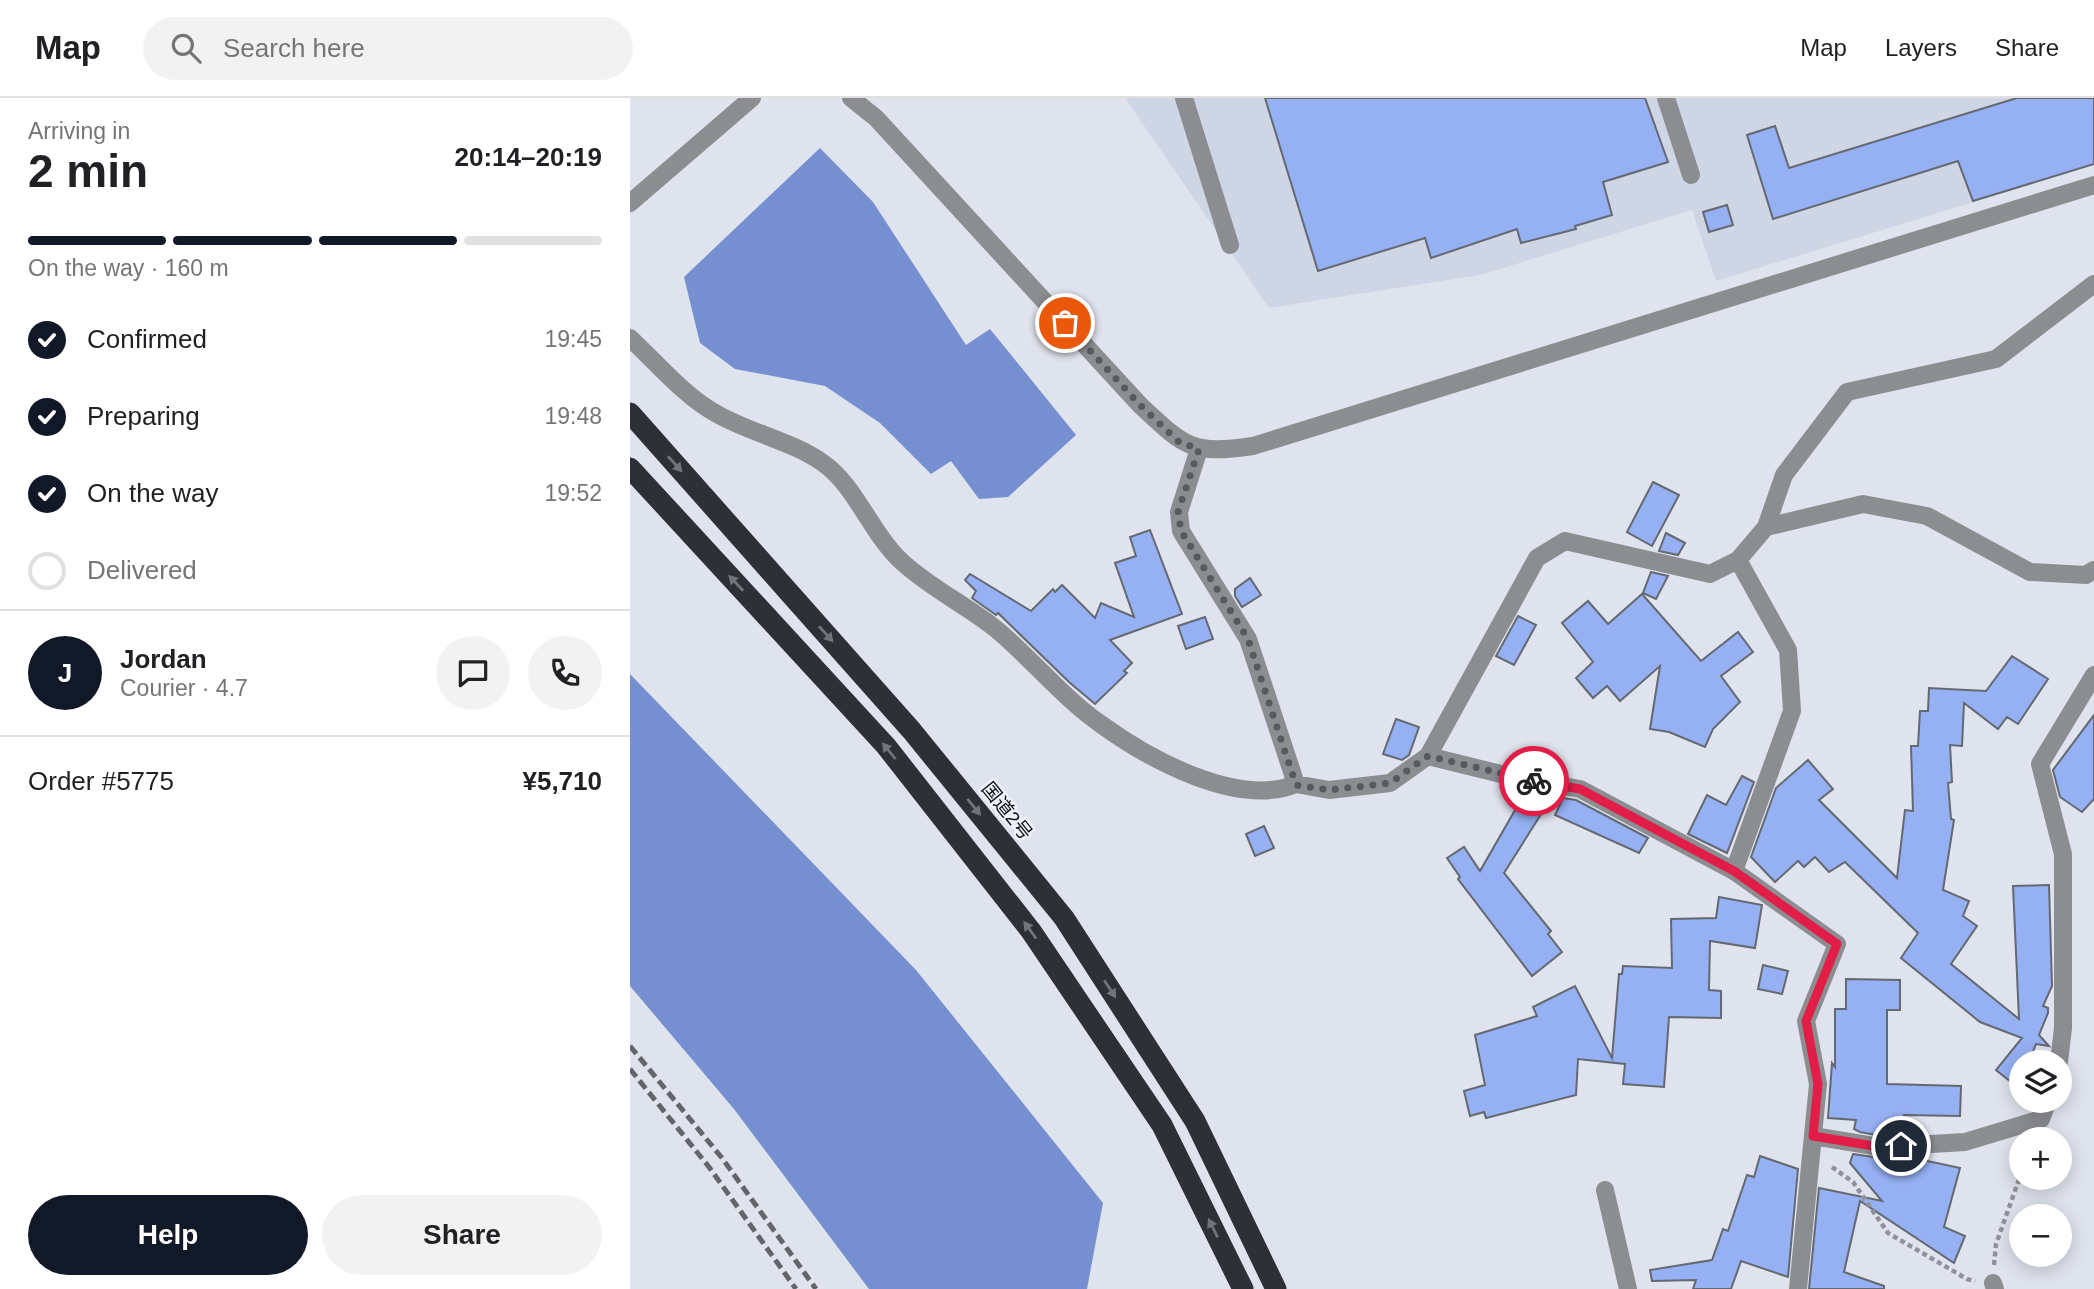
<!DOCTYPE html>
<html lang="en">
<head>
<meta charset="utf-8">
<style>
	body { margin:0; font-family:Arial,"Noto Sans JP",sans-serif; background:#f2f2f2; color:#202124; height:100vh; display:flex; flex-direction:column; font-size:26px; white-space:nowrap }
	* { box-sizing:border-box; margin:0 }
	p { font-size:23px; color:#757577 }
	.icon { flex:none; width:38px; height:38px; fill:none; stroke:currentColor; stroke-width:2; stroke-linecap:round; stroke-linejoin:round }
	.map { position:relative; flex:1; overflow:hidden }
	.side { display:flex; flex-direction:column; background:#fff; width:630px }
	.side>* { flex:none }
	.buttons { position:absolute; left:1379px; top:952px; display:grid; gap:14px }
	.buttons a { display:grid; place-items:center; width:63px; height:63px; border-radius:50%; background:#fff; box-shadow:0 4px 18px #0003; font-size:35px }
	.pin { position:absolute; display:grid; place-items:center; width:60px; height:60px; color:#fff; margin:-30px; border:4px solid #fff; border-radius:50%; box-shadow:0 2px 7px #0007 }
	.courier { position:absolute; display:grid; place-items:center; width:70px; height:70px; margin:-35px; border:5px solid #e11d48; border-radius:50%; background:#fff; color:#222; box-shadow:0 2px 9px #0007 }
	.summary em { font-style:normal; font-weight:800 }
	.summary div { display:flex; flex-direction:column-reverse }
	.summary { display:flex; align-items:center; justify-content:space-between; height:119px; padding:0 28px }
	h1 { font-size:46px; font-weight:800; line-height:52px }
	.bar { display:grid; grid-template-columns:repeat(4,1fr); gap:10px 7px; align-content:center; height:84px; padding:0 28px }
	.bar i { height:9px; border-radius:5px; background:#e0e0e0 }
	.bar .selected { background:#111827 }
	.bar p { grid-column:span 4 }
	.line { display:flex; align-items:center; gap:18px; padding:0 28px; border-top:2px solid #e0e0e0 }
	.line div { flex:1 }
	.round { display:grid; place-items:center; flex:none; width:74px; height:74px; border-radius:37px; background:#f2f2f2 }
	ol { padding:0 28px; list-style:none }
	li { display:flex; align-items:center; gap:21px; height:77px }
	li p { margin-inline-start:auto }
	li .icon { padding:7px; border-radius:50%; background:#111827; color:#fff; stroke-width:4 }
	li:last-child { color:#757577 }
	li i { width:38px; height:38px; border:4px solid #e0e0e0; border-radius:50% }
	.button { display:flex; gap:14px; margin-top:auto; padding:14px 28px }
	.button a { flex:1; height:80px; border-radius:42px; background:#111827; color:#fff; font-size:28px; font-weight:800; line-height:80px; text-align:center }
	.button a+a { background:#f2f2f2; color:#202124 }
	header { display:flex; align-items:center; gap:42px; box-sizing:border-box; height:98px; padding:0 35px; background:#fff; border-bottom:2px solid #e0e0e0 }
	header strong { font-size:33px }
	nav { display:flex; gap:38px; margin-inline-start:auto; font-size:24px }
	.search { width:490px; height:63px; background:#f2f2f2; display:flex; align-items:center; gap:18px; box-sizing:border-box; padding:0 24px; border-radius:38px; color:#757577; font-size:26px }
	main { display:flex; flex:1; min-height:0 }
	.map>svg:first-child { display:block }
	.built { fill:#ced5e4 }
	.water { fill:#758fd0 }
	.building { fill:#95b0f3; stroke:#646870; stroke-width:2 }
	.lines { fill:none; stroke-linecap:round; stroke-linejoin:round }
	.path { stroke:#8f9299; stroke-width:4.5; stroke-dasharray:5 3.5; stroke-linecap:butt }
	.minor { stroke:#8b8d91; stroke-width:18 }
	.highway { stroke:#2d3037; stroke-width:21 }
	.rail { stroke:#63656b; stroke-width:5; stroke-dasharray:10 5; stroke-linecap:butt }
	.oneway { fill:#70747b }
	.done { stroke:#57595f; stroke-width:7; stroke-dasharray:0 12.6 }
	.route { stroke:#e11d48; stroke-width:9 }
	.labels { text-anchor:middle; dominant-baseline:central; stroke-width:5; stroke-linejoin:round; paint-order:stroke }
	.street-label { font-size:19px; fill:#0e0f12; stroke:#ecf1fa }
</style>
</head>
<body>
<header>
<strong>Map</strong>
<div class="search"><svg class="icon" aria-label="search" viewBox="0 0 24 24"><circle cx="10" cy="10" r="6"/><path d="M15 15l6 6"/></svg>Search here</div>
<nav><a>Map</a><a>Layers</a><a>Share</a></nav>
</header>
<main>
<section class="side">
<div class="summary"><div><h1>2 min</h1><p>Arriving in</p></div><em>20:14–20:19</em></div>
<div class="bar"><i class="selected"></i><i class="selected"></i><i class="selected"></i><i></i><p>On the way · 160 m</p></div>
<ol>
<li><svg class="icon" aria-label="check" viewBox="0 0 24 24"><path d="M5 12l5 5 9-10"/></svg>Confirmed<p>19:45</p></li>
<li><svg class="icon" aria-label="check" viewBox="0 0 24 24"><path d="M5 12l5 5 9-10"/></svg>Preparing<p>19:48</p></li>
<li><svg class="icon" aria-label="check" viewBox="0 0 24 24"><path d="M5 12l5 5 9-10"/></svg>On the way<p>19:52</p></li>
<li><i></i>Delivered</li>
</ol>
<div class="line" style="height:126px"><b class="round" style="background:#111827;color:#fff">J</b><div><b>Jordan</b><p>Courier · 4.7</p></div><a class="round"><svg class="icon" aria-label="chat" viewBox="0 0 24 24"><path d="M4 5h16v11H9l-5 4z"/></svg></a><a class="round"><svg class="icon" aria-label="phone" viewBox="0 0 24 24"><path d="M5 4h4l2 5-3 2q2 4 5 5l2-3 5 2v4C11 20 4 13 5 4z"/></svg></a></div>
<div class="line" style="height:91px"><div>Order #5775</div><b>¥5,710</b></div>
<div class="button"><a>Help</a><a>Share</a></div>
</section>
<div class="map">
<svg width="1464" height="1191" viewBox="0 0 1464 1191">
	<rect width="100%" height="100%" fill="#dfe3ed"/>
	<polygon class="built" points="495,0 1464,0 1464,67 1086,183 1062,112 850,177 639,210"/>
	<g class="water">
		<polygon points="190,50 243,104 336,247 360,231 446,337 378,399 349,401 321,363 301,376 250,325 195,288 105,271 70,245 54,179"/>
		<polygon points="0,576 286,872 473,1105 457,1191 239,1191 104,1011 0,888"/>
	</g>
	<g class="building">
		<polygon points="635,0 1015,0 1038,64 973,84 982,117 945,128 946,131 891,145 887,131 801,160 795,140 688,173"/>
		<polygon points="1387,0 1464,0 1464,66 1343,103 1328,63 1143,121 1117,37 1145,28 1159,70"/>
		<polygon points="1097,107 1103,127 1079,134 1073,114"/>
		<polygon points="1023,384 1049,397 1022,448 997,434"/>
		<polygon points="520,432 552,516 480,542 502,565 494,573 497,575 465,606 439,584 368,515 366,517 342,500 346,493 335,482 340,476 401,513 423,491 425,494 432,487 465,520 471,505 504,519 485,465 506,458 500,439"/>
		<polygon points="1036,435 1055,445 1048,457 1029,453"/>
		<polygon points="1021,474 1038,478 1026,501 1013,495"/>
		<polygon points="620,480 631,497 612,509 605,498 605,491"/>
		<polygon points="1012,496 1071,563 1108,534 1123,554 1091,578 1110,604 1083,631 1075,649 1039,634 1020,631 1030,568 990,603 977,588 963,600 946,580 963,564 932,525 958,503 978,526"/>
		<polygon points="888,518 906,527 884,567 866,558"/>
		<polygon points="575,519 583,541 556,551 548,528"/>
		<polygon points="1382,558 1418,581 1388,626 1377,619 1368,631 1334,605 1332,648 1320,647 1322,684 1318,685 1321,721 1324,722 1313,792 1339,803 1333,818 1347,828 1321,866 1389,921 1383,788 1419,787 1422,888 1413,908 1418,910 1418,915 1409,937 1419,948 1406,946 1399,964 1391,964 1391,992 1366,972 1392,940 1350,924 1271,860 1288,835 1215,764 1199,774 1185,759 1174,769 1168,763 1145,784 1121,759 1146,690 1178,662 1203,691 1189,702 1267,780 1275,712 1283,713 1281,648 1288,648 1290,613 1298,613 1299,590 1356,593"/>
		<polygon points="1464,617 1464,701 1452,714 1430,699 1423,672"/>
		<polygon points="766,621 789,629 779,657 772,662 753,656"/>
		<polygon points="1112,678 1124,684 1097,755 1058,736 1077,697 1096,707"/>
		<polygon points="892,700 913,713 874,775 921,833 918,836 932,854 902,878 828,781 830,779 817,760 834,749 850,773"/>
		<polygon points="933,700 946,702 1018,740 1009,755 925,717"/>
		<polygon points="634,728 644,750 625,758 616,736"/>
		<polygon points="1089,799 1132,807 1125,850 1080,843 1079,892 1091,893 1091,920 1039,919 1034,989 993,986 995,966 948,961 946,997 856,1020 854,1014 840,1018 834,993 855,987 845,937 907,918 903,909 945,888 982,960 989,876 992,876 993,868 1042,870 1041,821 1086,820"/>
		<polygon points="1133,867 1158,873 1152,896 1128,891"/>
		<polygon points="1216,881 1270,882 1270,912 1257,912 1257,986 1331,988 1330,1018 1274,1017 1271,1036 1251,1038 1230,1034 1224,1031 1226,1022 1198,1020 1202,965 1205,969 1205,911 1216,911"/>
		<polygon points="1223,1056 1250,1060 1279,1059 1330,1070 1314,1129 1335,1138 1324,1165 1230,1103 1214,1174 1254,1188 1254,1191 1179,1191 1189,1090 1252,1103 1220,1065"/>
		<polygon points="1130,1058 1168,1071 1158,1179 1111,1163 1101,1191 1063,1191 1066,1182 1022,1183 1020,1172 1082,1162 1093,1131 1098,1133 1117,1077 1124,1079"/>
	</g>
	<g class="lines">
		<g class="path">
			<polyline points="1202,1069 1223,1084 1258,1135 1337,1181 1345,1183"/>
			<polyline points="1364,1167 1366,1146 1391,1076"/>
		</g>
		<g class="minor">
			<path d="M221,0L246,20L510,307C555,349 561,357 623,348L1464,87"/>
			<polyline points="554,0 600,147"/>
			<polyline points="1036,0 1061,77"/>
			<polyline points="0,105 122,0"/>
			<path d="M0,240C27,265 55,299 87,316C120,335 162,343 193,365C225,387 241,435 271,463C300,490 336,507 366,531C402,561 433,600 472,627C519,661 608,710 666,686"/>
			<polyline points="569,351 549,414 551,433 618,541 666,686 699,692 760,685 798,658 907,460 935,443 1080,476 1108,462 1136,429 1154,377 1217,294 1366,261 1464,186"/>
			<polyline points="1136,429 1233,406 1297,418 1400,474 1456,477 1464,472"/>
			<polyline points="798,658 887,680 950,691 1104,773 1207,846 1176,923 1188,986 1168,1191"/>
			<polyline points="1104,773 1162,613 1158,552 1108,462"/>
			<polyline points="1429,964 1433,930 1433,756 1410,666 1464,577"/>
			<polyline points="1183,1038 1250,1049 1335,1044 1411,1021 1418,1003"/>
			<polyline points="975,1092 998,1191"/>
			<polyline points="1363,1185 1365,1191"/>
		</g>
		<g class="highway">
			<polyline points="0,315 282,633 434,820 565,1023 646,1191"/>
			<polyline points="0,370 256,648 401,833 532,1027 613,1191"/>
		</g>
		<g class="rail">
			<polyline points="0,948 92,1060 186,1191"/>
			<polyline points="0,971 79,1069 166,1191"/>
		</g>
	</g>
	<defs><path id="oneway-solid" d="M-6-.8H1V-3.2L6.5 0L1 3.2V.8H-6Z" transform="scale(1.75)"/></defs>
	<g class="oneway">
		<use href="#oneway-solid" transform="translate(45 366) rotate(48)"/>
		<use href="#oneway-solid" transform="translate(106 485) rotate(-133)"/>
		<use href="#oneway-solid" transform="translate(196 536) rotate(48)"/>
		<use href="#oneway-solid" transform="translate(259 653) rotate(-129)"/>
		<use href="#oneway-solid" transform="translate(344 709) rotate(51)"/>
		<use href="#oneway-solid" transform="translate(400 832) rotate(-126)"/>
		<use href="#oneway-solid" transform="translate(480 891) rotate(57)"/>
		<use href="#oneway-solid" transform="translate(583 1130) rotate(-116)"/>
	</g>
	<g class="lines">
		<polyline class="done" points="435,225 510,307 549,344 569,351 548,414 551,433 618,541 666,687 699,692 760,685 798,658 904,683"/>
		<polyline class="route" points="904,683 950,691 1104,773 1207,846 1176,923 1188,986 1183,1038 1250,1049 1271,1048"/>
	</g>
	<g class="labels">
		<g class="street-label">
			<text transform="translate(377 713) rotate(51)">国道2号</text>
		</g>
	</g>
</svg>
<div class="buttons">
<a><svg class="icon" aria-label="layers" viewBox="0 0 24 24"><path d="M12 4l9 5-9 5-9-5zM3 14l9 5 9-5"/></svg></a>
<a>+</a>
<a>−</a>
</div>
<div class="pin" style="left:435px;top:225px;background:#ea580c"><svg class="icon" aria-label="bag" viewBox="0 0 24 24"><path d="M5 8h14l-1 12H6zM9 8a3 3 0 0 1 6 0"/></svg></div>
<div class="pin" style="left:1271px;top:1048px;background:#1f2937"><svg class="icon" aria-label="home" viewBox="0 0 24 24"><path d="M3 11l9-7 9 7M6 9v11h12V9"/></svg></div>
<div class="courier" style="left:904px;top:683px"><svg class="icon" aria-label="bike" viewBox="0 0 24 24"><circle cx="6" cy="16" r="4"/><circle cx="18" cy="16" r="4"/><path d="M6 16l4-8h5l3 8M10 8l3 8H6M13 5h3"/></svg></div>
</div>
</main>
</body>
</html>
